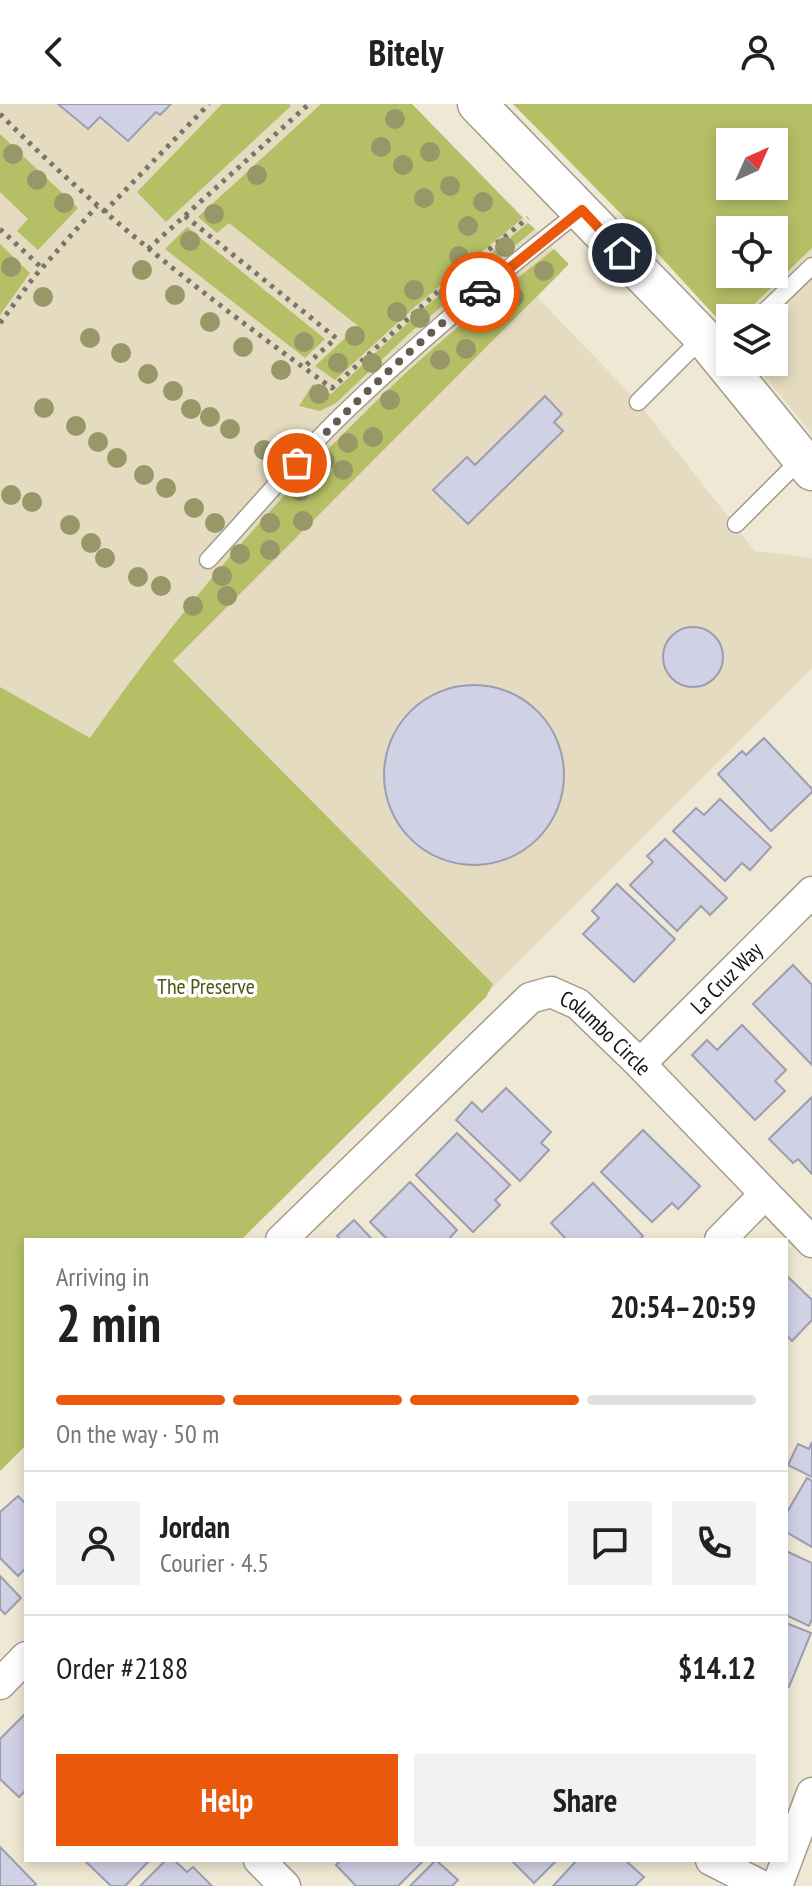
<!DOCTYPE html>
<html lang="en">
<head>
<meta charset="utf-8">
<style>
	body { margin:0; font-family:"PT Sans Narrow",sans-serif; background:#f2f2f2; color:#202124; height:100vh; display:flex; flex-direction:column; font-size:30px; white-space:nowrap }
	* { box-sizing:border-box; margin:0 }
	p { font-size:26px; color:#757577 }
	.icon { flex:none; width:44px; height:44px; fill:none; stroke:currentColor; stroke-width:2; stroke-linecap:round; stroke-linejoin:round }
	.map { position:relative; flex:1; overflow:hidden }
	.drawer { position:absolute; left:24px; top:1134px; width:764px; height:624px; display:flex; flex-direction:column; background:#fff; border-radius:0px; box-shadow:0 4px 12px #0003 }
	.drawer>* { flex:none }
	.needle { width:52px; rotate:45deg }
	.buttons { position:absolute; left:716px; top:24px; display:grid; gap:16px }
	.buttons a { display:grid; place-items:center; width:72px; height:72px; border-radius:0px; background:#fff; box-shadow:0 4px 12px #0003; font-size:40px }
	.pin { position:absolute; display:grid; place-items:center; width:68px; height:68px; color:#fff; margin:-34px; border:4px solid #fff; border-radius:50%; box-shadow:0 2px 8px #0007 }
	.courier { position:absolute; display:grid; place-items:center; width:80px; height:80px; margin:-40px; border:6px solid #ea580c; border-radius:50%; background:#fff; color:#222; box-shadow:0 2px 10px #0007 }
	.head em { font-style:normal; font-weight:700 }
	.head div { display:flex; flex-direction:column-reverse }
	.head { display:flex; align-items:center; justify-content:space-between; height:136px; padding:0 32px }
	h1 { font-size:52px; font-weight:700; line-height:60px }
	.bar { display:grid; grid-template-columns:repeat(4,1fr); gap:12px 8px; align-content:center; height:96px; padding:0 32px }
	.bar i { height:10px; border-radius:6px; background:#e0e0e0 }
	.bar .current { background:#ea580c }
	.bar p { grid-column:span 4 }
	.line { display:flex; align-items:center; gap:20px; padding:0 32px; border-top:2px solid #e0e0e0 }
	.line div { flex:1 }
	.round { display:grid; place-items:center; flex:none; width:84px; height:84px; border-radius:0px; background:#f2f2f2 }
	.button { display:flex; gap:16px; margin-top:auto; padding:16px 32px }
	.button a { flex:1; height:92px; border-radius:0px; background:#ea580c; color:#fff; font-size:32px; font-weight:700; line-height:92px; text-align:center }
	.button a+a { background:#f2f2f2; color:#202124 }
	header { display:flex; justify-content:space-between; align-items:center; height:104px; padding:0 32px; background:#fff; font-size:36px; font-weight:700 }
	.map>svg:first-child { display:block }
	.built { fill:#e5dbc0 }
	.green { fill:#b5bf66; fill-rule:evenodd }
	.building { fill:#d0d1e5; stroke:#9c9db0; stroke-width:2 }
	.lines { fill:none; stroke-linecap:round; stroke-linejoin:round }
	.service-casing { stroke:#a39c8a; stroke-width:19 }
	.minor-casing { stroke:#a39c8a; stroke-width:33 }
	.tertiary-casing { stroke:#a39c8a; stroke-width:41 }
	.path { stroke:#7a7568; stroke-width:5; stroke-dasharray:4 6; stroke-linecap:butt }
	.service { stroke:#fff; stroke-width:16 }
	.minor { stroke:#fff; stroke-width:30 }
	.tertiary { stroke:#fff; stroke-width:38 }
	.tree { fill:#979768 }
	.done { stroke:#615d52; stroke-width:8; stroke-dasharray:0 14.4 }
	.route { stroke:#ea580c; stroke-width:10 }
	.labels { text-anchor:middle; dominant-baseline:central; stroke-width:7; stroke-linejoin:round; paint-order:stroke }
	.street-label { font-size:22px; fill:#15120c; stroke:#fff }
	.park-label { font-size:22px; fill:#4f5510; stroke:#fff }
</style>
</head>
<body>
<header><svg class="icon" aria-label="back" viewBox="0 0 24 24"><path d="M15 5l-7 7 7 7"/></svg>Bitely<svg class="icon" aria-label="person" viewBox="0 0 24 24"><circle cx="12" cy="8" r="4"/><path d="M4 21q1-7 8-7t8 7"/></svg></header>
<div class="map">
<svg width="812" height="1782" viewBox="0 0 812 1782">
	<rect width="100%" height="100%" fill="#efe8d4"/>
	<g class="built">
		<polygon points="0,0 412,0 569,160 537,193 638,298 755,447 812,454 812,564 241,1136 26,1136 26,1341 0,1367"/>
		<polygon points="812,143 812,330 753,258 774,258 774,214 740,214"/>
	</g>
	<g class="green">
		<polygon points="222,0 289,0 291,2 166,118 137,88"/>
		<polygon points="321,0 412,0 523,114 417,201 335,276 315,262 358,222 229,119 217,129 198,113"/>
		<path d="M513,0H812V144L740,214H730L728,226L627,116ZM730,38H774V82H730ZM730,126H774V170H730Z"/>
		<polygon points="0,30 78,104 38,146 17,127 28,115 0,88"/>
		<polygon points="528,119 535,125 411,228 336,299 320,307 299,302 313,280 331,290 425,203"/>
		<polygon points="187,123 325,235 305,254 165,145"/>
		<polygon points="0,140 30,169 0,211"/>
		<path d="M554,145L569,160L173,557L493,880L486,893L241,1136H26V1341L0,1367V583L90,634C183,500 290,377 409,266C455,224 505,184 554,145Z"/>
	</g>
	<g class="building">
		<polygon points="58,0 171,0 160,11 156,8 128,37 100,13 88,25"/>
		<polygon points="545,292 562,310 554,318 563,327 468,420 433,386 467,353 475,361"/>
		<circle cx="693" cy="553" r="30"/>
		<circle cx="474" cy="671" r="90"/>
		<polygon points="764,634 812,685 812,688 771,727 718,670 742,647 746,651"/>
		<polygon points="720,695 771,743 750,766 742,759 725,777 673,727 696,704 704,711"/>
		<polygon points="665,735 727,794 710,811 701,802 677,827 630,781 653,758 647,752"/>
		<polygon points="617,780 675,835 634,878 583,830 599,814 592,807"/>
		<polygon points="793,861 812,881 812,961 753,900"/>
		<polygon points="742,921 786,966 775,977 785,987 755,1016 692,951 707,936 717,946"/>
		<polygon points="506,984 551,1028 541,1039 549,1046 520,1077 456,1016 472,998 482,1008"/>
		<polygon points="812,993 812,1070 798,1055 793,1059 769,1035"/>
		<polygon points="643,1026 700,1082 678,1105 672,1099 652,1118 601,1068"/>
		<polygon points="457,1029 510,1081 495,1096 500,1101 473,1128 416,1071"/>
		<polygon points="410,1078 457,1126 448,1136 388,1136 370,1118"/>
		<polygon points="593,1079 643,1132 639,1136 567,1136 551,1119"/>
		<polygon points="354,1116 373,1136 341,1136 337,1132"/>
		<polygon points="786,1171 812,1196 812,1216 792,1237 786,1231"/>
		<polygon points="812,1338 812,1373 788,1361 798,1340 809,1345"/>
		<polygon points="807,1374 812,1377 812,1443 786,1428 786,1410"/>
		<polygon points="18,1392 26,1400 26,1464 18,1472 0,1454 0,1408"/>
		<polygon points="786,1447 812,1459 812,1515 809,1522 786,1511"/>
		<polygon points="0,1472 21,1494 5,1510 0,1505"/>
		<polygon points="786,1519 811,1529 789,1583 786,1582"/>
		<polygon points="26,1609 26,1686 19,1693 0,1675 0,1635"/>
		<polygon points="0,1743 36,1780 34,1782 0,1782"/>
		<polygon points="84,1756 150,1756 125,1782 111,1782"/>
		<polygon points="166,1756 174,1756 187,1768 193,1763 212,1782 140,1782"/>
		<polygon points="341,1756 424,1756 398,1782 356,1782 336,1761"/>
		<polygon points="436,1756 458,1776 452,1782 410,1782"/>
		<polygon points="511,1756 557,1756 534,1779"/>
		<polygon points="577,1756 625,1756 644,1773 635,1782 553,1782"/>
	</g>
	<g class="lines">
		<g class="service-casing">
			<g id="service">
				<polyline points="758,214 812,162"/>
				<polyline points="638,298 703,233"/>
				<polyline points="736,420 802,354"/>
				<path d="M208,456C253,408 296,355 344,309C419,237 498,171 580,107"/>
			</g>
		</g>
		<g class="minor-casing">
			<g id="minor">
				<path id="s1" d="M640,960L812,788"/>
				<path id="s2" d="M281,1136L530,894L551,888L578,900L640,960L812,1138"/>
				<polyline points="720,1136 765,1090"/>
				<polyline points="0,1580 26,1553"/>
				<polyline points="259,1756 285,1782"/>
				<polyline points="711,1756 762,1782"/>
				<polyline points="777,1782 812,1689"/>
			</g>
		</g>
		<g class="tertiary-casing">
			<polyline id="tertiary" points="477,0 703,233 812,367"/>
		</g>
		<g class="path">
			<path d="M0,10C102,113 215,200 332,284L444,182L528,114"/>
			<polyline points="104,108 209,0"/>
			<polyline points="185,112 336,234 304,263"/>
			<polyline points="0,125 42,164"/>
			<polyline points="148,145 309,0"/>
			<polyline points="0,219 34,173 97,102"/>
		</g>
		<use href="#service" class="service"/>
		<use href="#minor" class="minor"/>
		<use href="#tertiary" class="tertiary"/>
	</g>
	<g class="tree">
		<circle cx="395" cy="15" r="10"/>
		<circle cx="381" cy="43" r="10"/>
		<circle cx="430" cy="48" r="10"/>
		<circle cx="13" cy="50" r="10"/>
		<circle cx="403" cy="61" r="10"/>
		<circle cx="257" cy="71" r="10"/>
		<circle cx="37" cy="76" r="10"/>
		<circle cx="450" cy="82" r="10"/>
		<circle cx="424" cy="94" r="10"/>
		<circle cx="483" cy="98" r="10"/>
		<circle cx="64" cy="99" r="10"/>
		<circle cx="214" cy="110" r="10"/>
		<circle cx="468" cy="122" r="10"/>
		<circle cx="190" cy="137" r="10"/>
		<circle cx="505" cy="143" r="10"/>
		<circle cx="459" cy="152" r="10"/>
		<circle cx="11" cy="163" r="10"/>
		<circle cx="142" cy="166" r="10"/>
		<circle cx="544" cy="167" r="10"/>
		<circle cx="414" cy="186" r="10"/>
		<circle cx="448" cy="190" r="10"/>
		<circle cx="175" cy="191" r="10"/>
		<circle cx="43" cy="193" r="10"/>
		<circle cx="514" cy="193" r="10"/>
		<circle cx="397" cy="208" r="10"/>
		<circle cx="483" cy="213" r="10"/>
		<circle cx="420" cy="214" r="10"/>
		<circle cx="210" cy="218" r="10"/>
		<circle cx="355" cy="232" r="10"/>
		<circle cx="90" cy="234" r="10"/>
		<circle cx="304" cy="238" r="10"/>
		<circle cx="243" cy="243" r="10"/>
		<circle cx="466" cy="245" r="10"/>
		<circle cx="121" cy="249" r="10"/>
		<circle cx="440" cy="256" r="10"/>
		<circle cx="338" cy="259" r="10"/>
		<circle cx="372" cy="259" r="10"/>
		<circle cx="281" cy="266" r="10"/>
		<circle cx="148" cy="270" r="10"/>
		<circle cx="173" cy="287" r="10"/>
		<circle cx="319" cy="290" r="10"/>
		<circle cx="390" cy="296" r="10"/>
		<circle cx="44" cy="304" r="10"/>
		<circle cx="191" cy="305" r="10"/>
		<circle cx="210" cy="313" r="10"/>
		<circle cx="76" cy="322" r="10"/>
		<circle cx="230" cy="325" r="10"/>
		<circle cx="373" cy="333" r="10"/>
		<circle cx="98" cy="338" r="10"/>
		<circle cx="348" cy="339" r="10"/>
		<circle cx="264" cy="346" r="10"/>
		<circle cx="117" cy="354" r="10"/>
		<circle cx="325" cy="357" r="10"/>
		<circle cx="343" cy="366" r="10"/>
		<circle cx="144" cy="371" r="10"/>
		<circle cx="166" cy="384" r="10"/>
		<circle cx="300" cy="387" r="10"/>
		<circle cx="11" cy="391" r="10"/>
		<circle cx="32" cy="398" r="10"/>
		<circle cx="194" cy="404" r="10"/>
		<circle cx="303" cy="417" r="10"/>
		<circle cx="215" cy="419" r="10"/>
		<circle cx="270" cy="419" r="10"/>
		<circle cx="70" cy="421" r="10"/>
		<circle cx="91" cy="439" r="10"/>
		<circle cx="270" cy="446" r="10"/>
		<circle cx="240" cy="450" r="10"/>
		<circle cx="105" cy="454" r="10"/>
		<circle cx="222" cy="472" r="10"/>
		<circle cx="138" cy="473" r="10"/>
		<circle cx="161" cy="482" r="10"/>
		<circle cx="227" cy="492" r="10"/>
		<circle cx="193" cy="502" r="10"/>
	</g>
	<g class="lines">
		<path class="done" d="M297,359C354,298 415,240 480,188"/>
		<polyline class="route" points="480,188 582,106 622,149"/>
	</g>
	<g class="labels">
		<g class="street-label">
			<text stroke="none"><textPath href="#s1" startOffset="122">La Cruz Way</textPath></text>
			<text stroke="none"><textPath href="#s2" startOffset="438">Columbo Circle</textPath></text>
		</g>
		<g class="park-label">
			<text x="206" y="882">The Preserve</text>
		</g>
	</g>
</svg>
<div class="buttons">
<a><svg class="needle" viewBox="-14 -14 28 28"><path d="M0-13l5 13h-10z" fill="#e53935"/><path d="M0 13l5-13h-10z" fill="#757577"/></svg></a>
<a><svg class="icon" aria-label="locate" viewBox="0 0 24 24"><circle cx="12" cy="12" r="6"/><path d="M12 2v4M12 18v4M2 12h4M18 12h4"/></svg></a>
<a><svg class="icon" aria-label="layers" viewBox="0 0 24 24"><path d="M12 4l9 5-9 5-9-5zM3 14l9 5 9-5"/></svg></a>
</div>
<div class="pin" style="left:297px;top:359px;background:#ea580c"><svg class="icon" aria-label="bag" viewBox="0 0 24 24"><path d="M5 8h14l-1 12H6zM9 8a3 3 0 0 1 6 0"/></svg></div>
<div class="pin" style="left:622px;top:149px;background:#1f2937"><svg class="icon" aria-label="home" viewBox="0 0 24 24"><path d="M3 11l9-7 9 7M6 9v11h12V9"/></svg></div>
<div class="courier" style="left:480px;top:188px"><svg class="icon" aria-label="car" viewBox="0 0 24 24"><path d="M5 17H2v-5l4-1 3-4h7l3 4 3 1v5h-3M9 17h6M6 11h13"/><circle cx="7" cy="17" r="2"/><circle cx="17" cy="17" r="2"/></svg></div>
<section class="drawer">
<div class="head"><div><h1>2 min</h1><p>Arriving in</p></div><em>20:54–20:59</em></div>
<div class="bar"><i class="current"></i><i class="current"></i><i class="current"></i><i></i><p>On the way · 50 m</p></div>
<div class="line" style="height:144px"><a class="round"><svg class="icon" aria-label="person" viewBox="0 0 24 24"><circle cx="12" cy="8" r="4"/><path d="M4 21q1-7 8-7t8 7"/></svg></a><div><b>Jordan</b><p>Courier · 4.5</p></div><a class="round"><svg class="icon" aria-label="chat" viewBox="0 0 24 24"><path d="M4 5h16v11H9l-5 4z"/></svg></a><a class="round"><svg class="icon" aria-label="phone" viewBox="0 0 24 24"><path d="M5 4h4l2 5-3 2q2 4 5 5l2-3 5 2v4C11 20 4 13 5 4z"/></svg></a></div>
<div class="line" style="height:104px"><div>Order #2188</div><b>$14.12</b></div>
<div class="button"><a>Help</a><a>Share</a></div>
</section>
</div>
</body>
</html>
